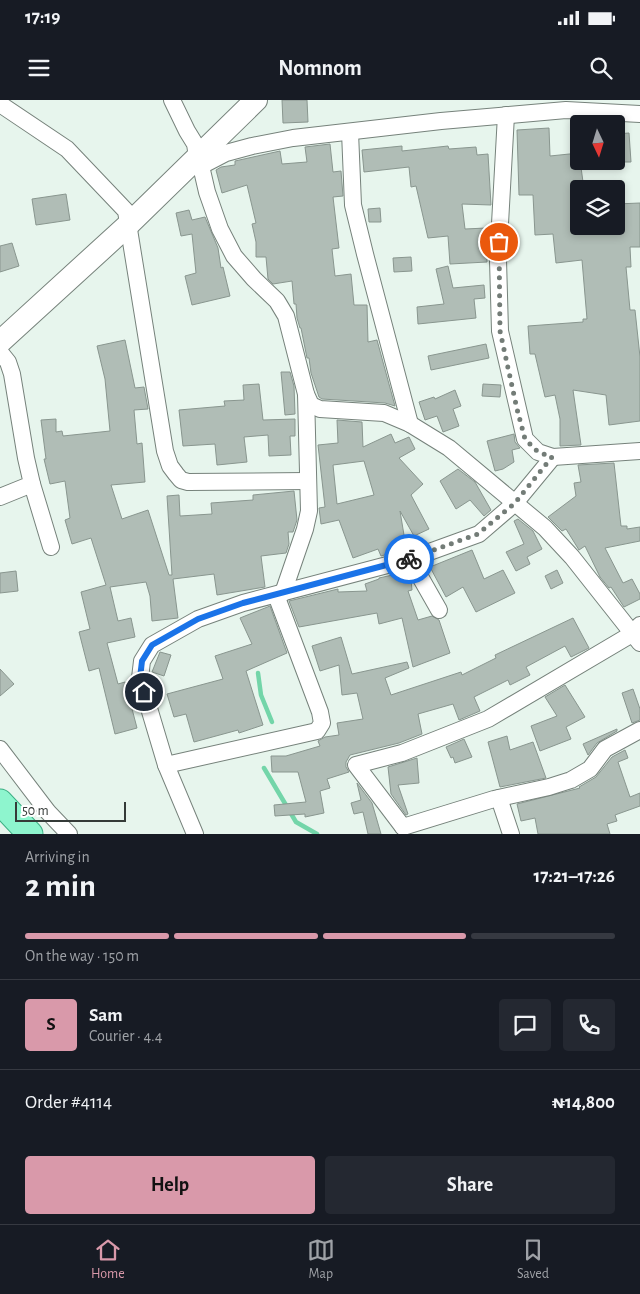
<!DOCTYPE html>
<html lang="en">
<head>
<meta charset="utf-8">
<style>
	body { margin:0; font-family:"Alegreya Sans",sans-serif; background:#242831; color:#f1f3f6; height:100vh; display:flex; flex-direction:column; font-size:19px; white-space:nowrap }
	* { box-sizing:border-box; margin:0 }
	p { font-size:16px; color:#9ea1a6 }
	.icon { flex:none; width:28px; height:28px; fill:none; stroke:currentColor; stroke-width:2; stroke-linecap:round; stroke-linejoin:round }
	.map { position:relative; height:734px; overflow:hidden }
	.sheet { display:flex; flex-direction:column; background:#171b24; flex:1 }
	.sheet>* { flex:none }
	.needle { width:32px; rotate:176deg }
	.buttons { position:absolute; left:570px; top:15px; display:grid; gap:10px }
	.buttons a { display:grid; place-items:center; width:55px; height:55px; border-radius:5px; background:#171b24; box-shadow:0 2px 8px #0003; font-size:25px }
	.scale { position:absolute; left:15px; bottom:12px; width:111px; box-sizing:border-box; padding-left:5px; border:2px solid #353b38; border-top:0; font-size:14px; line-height:18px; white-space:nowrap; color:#353b38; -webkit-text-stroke:4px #fff; paint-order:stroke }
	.pin { position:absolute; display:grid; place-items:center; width:42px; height:42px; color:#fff; margin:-21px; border:2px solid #fff; border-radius:50%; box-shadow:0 1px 5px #0007 }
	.courier { position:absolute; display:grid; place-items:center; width:50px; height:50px; margin:-25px; border:4px solid #1a73e8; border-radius:50%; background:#fff; color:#222; box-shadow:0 1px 6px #0007 }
	.summary em { font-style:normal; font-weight:600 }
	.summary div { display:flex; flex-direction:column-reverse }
	.summary { display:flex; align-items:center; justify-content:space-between; height:85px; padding:0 25px }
	h1 { font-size:32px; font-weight:600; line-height:38px }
	.bar { display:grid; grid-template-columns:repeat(4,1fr); gap:8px 5px; align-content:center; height:60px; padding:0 25px }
	.bar i { height:6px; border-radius:4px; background:#363941 }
	.bar .on { background:#d999aa }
	.bar p { grid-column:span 4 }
	.line { display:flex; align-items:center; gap:12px; padding:0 25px; border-top:1px solid #363941 }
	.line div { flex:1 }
	.round { display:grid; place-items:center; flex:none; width:52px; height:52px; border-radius:5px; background:#242831 }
	.cta { display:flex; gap:10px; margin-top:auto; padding:10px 25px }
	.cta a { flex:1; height:58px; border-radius:5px; background:#d999aa; color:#111; font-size:20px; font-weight:600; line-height:58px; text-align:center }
	.cta a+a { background:#242831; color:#f1f3f6 }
	.status { display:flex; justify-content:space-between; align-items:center; height:35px; padding:0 25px; background:#171b24; direction:ltr }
	.status svg { height:14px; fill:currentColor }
	header { display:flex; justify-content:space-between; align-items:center; height:65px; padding:0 25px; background:#171b24; font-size:22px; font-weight:600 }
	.tabs { display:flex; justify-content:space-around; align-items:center; height:70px; border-top:1px solid #363941; background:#171b24; font-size:14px; color:#9ea1a6 }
	.tabs a { display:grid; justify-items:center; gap:2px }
	.tabs .on { color:#d999aa }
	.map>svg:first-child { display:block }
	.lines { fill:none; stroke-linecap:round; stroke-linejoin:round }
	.stream { stroke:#73d5a9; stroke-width:4.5 }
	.building { fill:#b0bdb6; stroke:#89968f; fill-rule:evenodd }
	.street-casing { stroke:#76827b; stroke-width:18 }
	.secondary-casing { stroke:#76827b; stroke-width:24 }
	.primary-casing { stroke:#3daf84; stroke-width:27 }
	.street { stroke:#fff; stroke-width:16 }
	.secondary { stroke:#fff; stroke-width:22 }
	.primary { stroke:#8ef5ce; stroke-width:25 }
	.done { stroke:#737c77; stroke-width:5; stroke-dasharray:0 9 }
	.route { stroke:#1a73e8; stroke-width:6 }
</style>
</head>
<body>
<div class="status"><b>17:19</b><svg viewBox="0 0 49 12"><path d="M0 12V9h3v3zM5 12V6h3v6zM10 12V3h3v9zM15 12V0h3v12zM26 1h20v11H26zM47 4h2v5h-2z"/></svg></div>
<header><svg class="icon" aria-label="menu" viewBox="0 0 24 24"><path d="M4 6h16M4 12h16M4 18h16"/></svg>Nomnom<svg class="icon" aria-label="search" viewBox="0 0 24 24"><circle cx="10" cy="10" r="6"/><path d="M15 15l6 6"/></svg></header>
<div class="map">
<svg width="640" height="734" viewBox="0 0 640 734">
	<rect width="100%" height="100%" fill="#e7f5ed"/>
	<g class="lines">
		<g class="stream">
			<polyline points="258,573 261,595 272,622"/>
			<polyline points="264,668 296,722 317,734"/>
		</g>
	</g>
	<g class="building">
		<polygon points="282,0 307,0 308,22 283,23"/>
		<polygon points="549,28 550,56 579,53 584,89 579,89 579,94 576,94 577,126 616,126 616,104 640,103 640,147 630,147 631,167 626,167 630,210 635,210 640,257 640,321 609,325 606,295 573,290 581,345 560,346 560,319 555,295 545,297 535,254 530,254 528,226 583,222 583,219 587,219 582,160 556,163 553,134 535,135 533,95 519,95 517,30"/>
		<polygon points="629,33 631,62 616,62 616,34"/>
		<polygon points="330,44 333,72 341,71 343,96 333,97 339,148 332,149 335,176 351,174 354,205 367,205 368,242 377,240 395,306 385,303 322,299 319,297 311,273 309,258 307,258 301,228 300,228 297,218 296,204 294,204 292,181 273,184 268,179 266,157 256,157 256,142 252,124 256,123 247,85 222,93 216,70 221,67 235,65 235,61 280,51 282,64 307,62 305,47"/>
		<polygon points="402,46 402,51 448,46 449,49 476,47 477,55 488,54 491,105 462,104 465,129 486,128 487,162 450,164 448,136 428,138 416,86 411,87 409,67 364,72 362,50"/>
		<polygon points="66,94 70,120 36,125 32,99"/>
		<polygon points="380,108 381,122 369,122 368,109"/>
		<polygon points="189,110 192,120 205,117 218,148 221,168 223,167 230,196 192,205 185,176 196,173 192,134 181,136 176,113"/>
		<polygon points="12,143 19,166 0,172 0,146"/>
		<polygon points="411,157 412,171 394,172 393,158"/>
		<polygon points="448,166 453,188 484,185 485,198 474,199 476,218 418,224 417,207 444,204 436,169"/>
		<polygon points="125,240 135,288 144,287 148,309 134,310 137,344 142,343 145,382 111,385 122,419 148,410 169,475 172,475 167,396 179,395 180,416 212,414 211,403 253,400 253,395 294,391 297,420 293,432 288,432 289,444 286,453 261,456 265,487 217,495 214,474 173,479 178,518 152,521 150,496 146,482 110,487 118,521 131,518 135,537 107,543 118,584 125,582 137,628 115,634 99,568 89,571 79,532 90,529 81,492 106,485 91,438 72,444 65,420 70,418 65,381 50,384 44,359 46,359 41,320 56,319 56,332 62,331 63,336 110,331 105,279 97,246"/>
		<polygon points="486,244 489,258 431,270 428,256"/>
		<polygon points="281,272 290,272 294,286 295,314 285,315"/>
		<polygon points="259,284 263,320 295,319 295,336 290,336 291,355 269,356 268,335 244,337 247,362 217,365 215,344 183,346 179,310 225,306 224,301 244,300 243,285"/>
		<polygon points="483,284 501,285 500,297 482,296"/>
		<polygon points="455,290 461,306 453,309 459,326 443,332 437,316 425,320 419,302 434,297 435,299"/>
		<path d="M337,320L362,322L363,347L391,334L395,343L409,337L415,349L399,358L423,384L411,395L429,429L414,436L400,411L405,441L403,442L406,449L381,456L378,449L353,458L339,420L321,424L319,408L325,407L318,345L338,343ZM364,361L374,395L337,404L333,365Z"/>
		<polygon points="514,334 515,342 520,348 512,350 514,362 503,369 495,371 487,341"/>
		<polygon points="614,363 621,426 627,426 627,429 640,427 640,441 605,448 623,483 632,479 640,494 640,499 624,507 611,487 609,488 600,477 585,446 579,450 566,429 562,431 548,417 576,396 574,383 581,382 578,365"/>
		<polygon points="458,369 475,382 491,410 484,416 470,400 456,409 440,381"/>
		<polygon points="518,419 533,431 542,449 527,457 530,464 516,471 506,452 524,444 514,421"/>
		<polygon points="472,450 484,479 503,470 515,493 476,512 463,487 446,497 430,467"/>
		<polygon points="557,470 563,483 551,489 545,476"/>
		<polygon points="16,471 18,491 0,493 0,473"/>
		<polygon points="406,472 411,480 412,490 408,491 418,520 432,516 439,520 450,553 413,567 402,518 379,524 377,513 299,527 289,501 338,489 338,492 367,491 365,484 379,479 379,478"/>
		<polygon points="270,506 287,553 246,571 263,625 239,633 238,630 194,642 186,614 174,617 167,594 223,579 215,556 252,544 240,518"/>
		<polygon points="573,518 589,548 571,557 565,546 526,567 530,575 510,585 508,580 474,597 480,611 459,620 453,604 418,614 422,634 399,643 350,655 346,662 346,667 349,672 327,679 330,688 320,691 324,713 305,717 305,714 275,716 274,705 306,702 298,672 272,672 271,656 286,656 320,646 318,641 325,637 339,635 337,623 363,619 357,593 342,595 339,565 320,571 312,546 341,537 352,574 407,562 409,568 385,578 391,595 461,572 462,575 496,558 495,555"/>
		<polygon points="160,552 171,555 164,576 152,572"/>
		<polygon points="0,569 14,584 0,596"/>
		<polygon points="565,585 585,617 566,627 571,639 540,651 531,626 557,616 545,597"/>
		<polygon points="633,589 640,609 640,620 632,623 622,593"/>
		<polygon points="617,629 617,631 597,643 588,655 583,644"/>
		<polygon points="507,636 510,650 533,642 546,678 500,687 488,642"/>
		<polygon points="464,639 472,657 455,663 453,657 451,658 446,647"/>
		<polygon points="625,650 628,658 618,662 630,697 640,693 640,706 615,715 617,721 607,724 610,734 538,734 535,718 521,721 517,704 580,688 579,687 596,677 612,657"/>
		<polygon points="417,658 419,683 398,685 408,714 406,715 391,694 388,667"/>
		<polygon points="357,683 372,703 381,734 368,734 363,712 354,714 351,703 361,700"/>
	</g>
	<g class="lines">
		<g class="street-casing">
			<g id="street">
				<polyline points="172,0 187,31 195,44 197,57 201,66 207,92 220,129 234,156 254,179 277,201 286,216 306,294 311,305 320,309 384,313 410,324 449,348 545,428 572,457 640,543"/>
				<polyline points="0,4 67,49 126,111 165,351 170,366 176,374 181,380 188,382 308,381"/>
				<polyline points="506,15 498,160 500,231 525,339 538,352 553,357 640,351"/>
				<polyline points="350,32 353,105 365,154 410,324"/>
				<polyline points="201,66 226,53 252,46 293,38 441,21 566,10 640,14"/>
				<polyline points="0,252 8,262 12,274 26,358 32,384 0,397"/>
				<polyline points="32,384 51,447"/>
				<polyline points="410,459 439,510"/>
				<polyline points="283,493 305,429 309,411 306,294"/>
				<polyline points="0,649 48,712 69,734"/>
				<polyline points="166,665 317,631 322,623 320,612 276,495"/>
				<polyline points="499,698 511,734"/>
				<polyline points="403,727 356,665 402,653 488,619 632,534 640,525"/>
				<polyline points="403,727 494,699 549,687 571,680 590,669 605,649 640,630"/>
				<polyline points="195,734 166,665 140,578 142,561 152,545 198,519 243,503 410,459 479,434 515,403 553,357"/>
			</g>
		</g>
		<g class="secondary-casing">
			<polyline id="secondary" points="0,242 128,125 256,0"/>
		</g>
		<g class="primary-casing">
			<polyline id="primary" points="0,702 30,734"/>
		</g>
		<use href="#street" class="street"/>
		<use href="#secondary" class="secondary"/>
		<use href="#primary" class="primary"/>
	</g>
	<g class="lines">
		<polyline class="done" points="409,459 478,434 515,403 552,357 538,352 525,339 517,309 500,231 499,142"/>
		<polyline class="route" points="144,592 140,578 142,561 152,545 198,519 243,503 409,459"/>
	</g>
</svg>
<div class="buttons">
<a><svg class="needle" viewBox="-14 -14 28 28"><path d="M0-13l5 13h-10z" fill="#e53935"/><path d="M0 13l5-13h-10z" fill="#9ea1a6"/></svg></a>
<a><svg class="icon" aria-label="layers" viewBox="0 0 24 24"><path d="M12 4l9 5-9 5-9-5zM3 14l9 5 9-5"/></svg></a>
</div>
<div class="scale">50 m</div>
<div class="pin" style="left:499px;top:142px;background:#ea580c"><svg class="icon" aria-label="bag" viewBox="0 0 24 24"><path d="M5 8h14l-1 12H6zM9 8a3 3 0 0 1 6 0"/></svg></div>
<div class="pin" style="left:144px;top:592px;background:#1f2937"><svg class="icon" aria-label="home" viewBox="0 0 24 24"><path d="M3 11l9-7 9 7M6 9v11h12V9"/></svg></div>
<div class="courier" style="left:409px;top:459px"><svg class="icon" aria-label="bike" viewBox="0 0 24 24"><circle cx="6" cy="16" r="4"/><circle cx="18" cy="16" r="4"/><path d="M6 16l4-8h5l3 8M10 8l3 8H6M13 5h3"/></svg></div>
</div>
<section class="sheet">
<div class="summary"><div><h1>2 min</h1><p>Arriving in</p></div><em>17:21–17:26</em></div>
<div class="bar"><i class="on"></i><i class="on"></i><i class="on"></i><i></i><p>On the way · 150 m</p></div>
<div class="line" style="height:90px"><b class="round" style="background:#d999aa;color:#111">S</b><div><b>Sam</b><p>Courier · 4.4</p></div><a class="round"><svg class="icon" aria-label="chat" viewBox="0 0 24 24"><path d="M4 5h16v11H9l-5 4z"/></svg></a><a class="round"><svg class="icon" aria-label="phone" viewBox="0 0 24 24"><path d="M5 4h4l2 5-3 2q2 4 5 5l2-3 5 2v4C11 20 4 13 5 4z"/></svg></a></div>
<div class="line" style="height:65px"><div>Order #4114</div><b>₦14,800</b></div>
<div class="cta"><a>Help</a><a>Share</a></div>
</section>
<nav class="tabs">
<a class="on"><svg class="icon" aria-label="home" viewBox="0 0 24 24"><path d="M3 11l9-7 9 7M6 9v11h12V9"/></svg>Home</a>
<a><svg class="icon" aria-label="map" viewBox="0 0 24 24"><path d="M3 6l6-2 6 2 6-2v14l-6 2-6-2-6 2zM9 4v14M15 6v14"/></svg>Map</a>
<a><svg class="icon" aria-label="saved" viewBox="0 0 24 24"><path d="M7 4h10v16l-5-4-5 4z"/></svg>Saved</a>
</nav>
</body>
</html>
